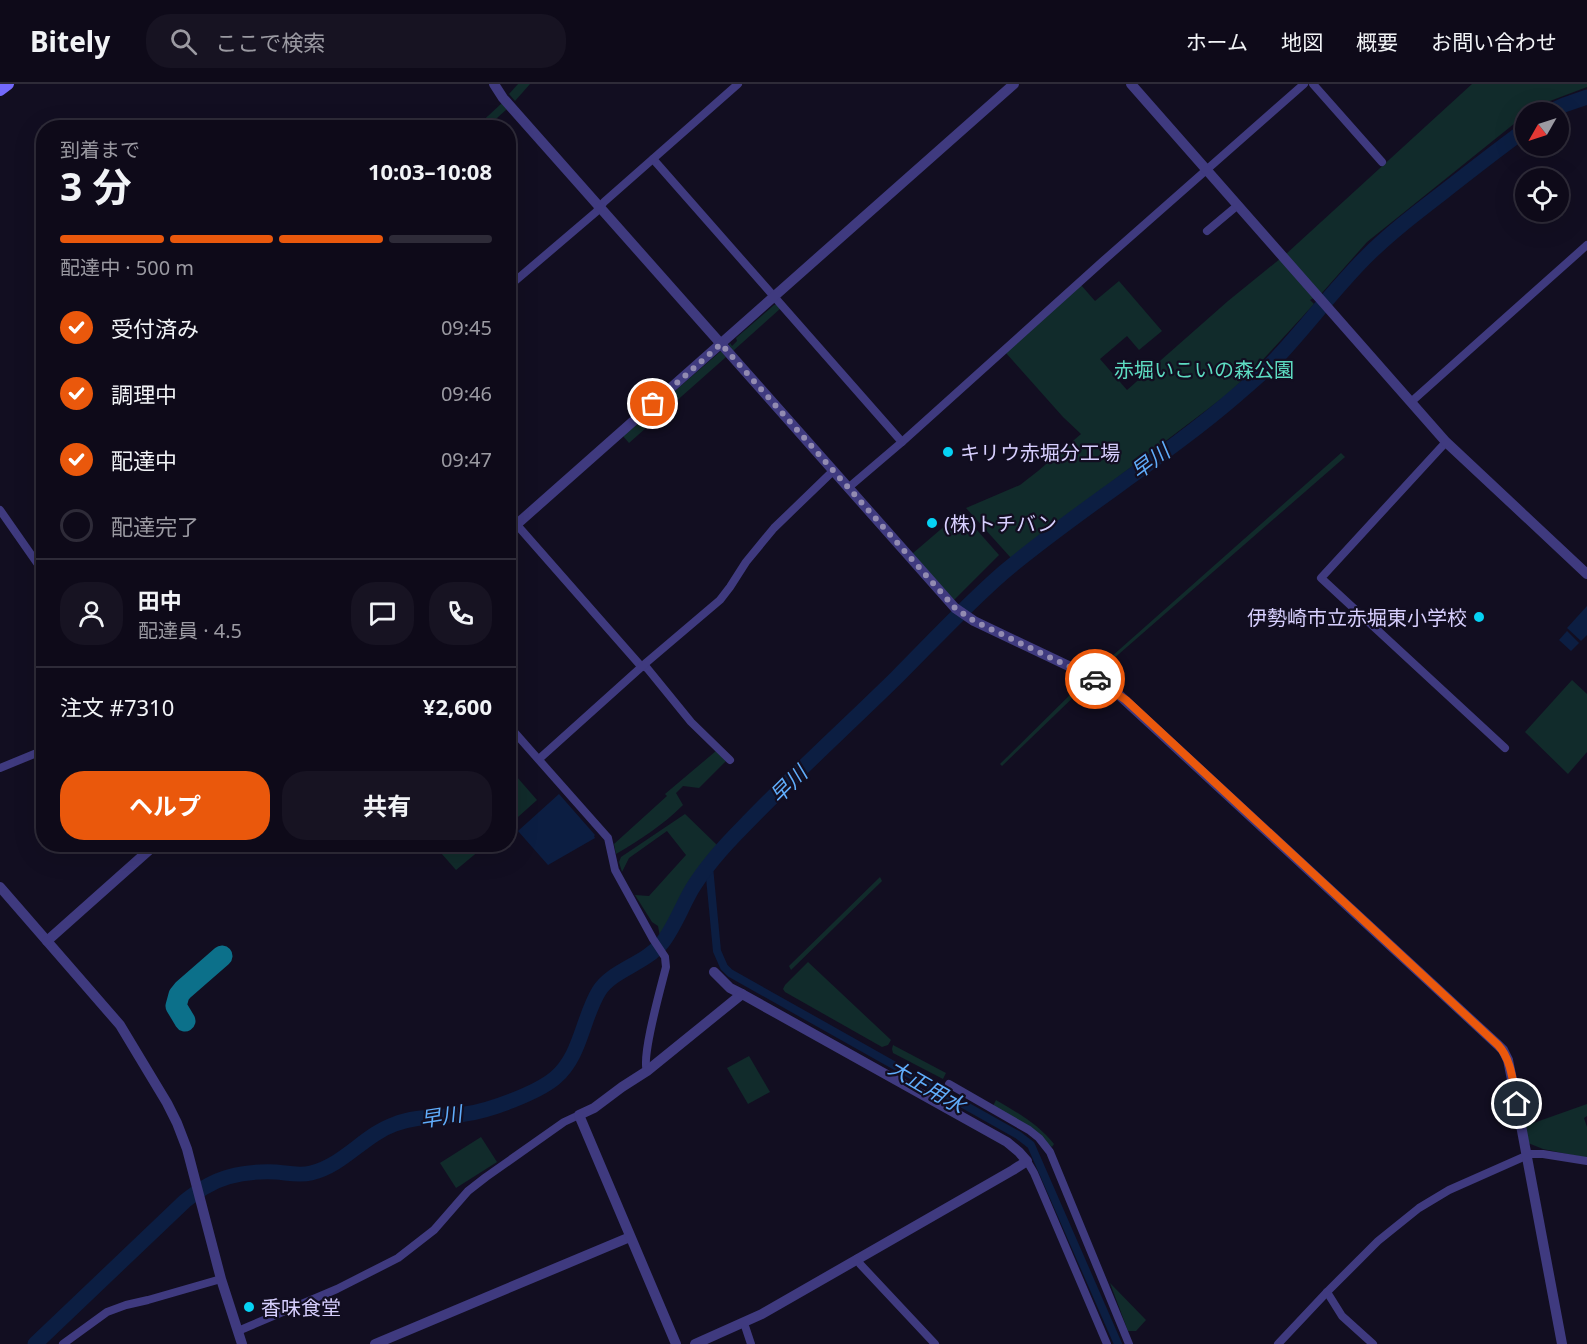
<!DOCTYPE html>
<html lang="ja">
<head>
<meta charset="utf-8">
<style>
	body { margin:0; font-family:"Noto Sans","Noto Sans JP",sans-serif; background:#171322; color:#f1f3f6; height:100vh; display:flex; flex-direction:column; font-size:22px; white-space:nowrap }
	* { box-sizing:border-box; margin:0 }
	p { font-size:20px; color:#9b9aa2 }
	.icon { flex:none; width:33px; height:33px; fill:none; stroke:currentColor; stroke-width:2; stroke-linecap:round; stroke-linejoin:round }
	.map { position:relative; flex:1; overflow:hidden }
	.drawer { position:absolute; left:36px; top:36px; width:480px; height:732px; display:flex; flex-direction:column; background:#0e0a19; border-radius:24px; box-shadow:0 6px 24px #0002,0 0 0 2px #2e2b38 }
	.drawer>* { flex:none }
	.needle { width:39px; rotate:231deg }
	.buttons { position:absolute; left:1515px; top:18px; display:grid; gap:12px }
	.buttons a { display:grid; place-items:center; width:54px; height:54px; border-radius:50%; background:#0e0a19; box-shadow:0 6px 24px #0002,0 0 0 2px #2e2b38; font-size:30px }
	.pin { position:absolute; display:grid; place-items:center; width:51px; height:51px; color:#fff; margin:-26px; border:3px solid #fff; border-radius:50%; box-shadow:0 2px 6px #0007 }
	.courier { position:absolute; display:grid; place-items:center; width:60px; height:60px; margin:-30px; border:4px solid #ea580c; border-radius:50%; background:#fff; color:#222; box-shadow:0 2px 8px #0007 }
	.summary em { font-style:normal; font-weight:700 }
	.summary div { display:flex; flex-direction:column-reverse }
	.summary { display:flex; align-items:center; justify-content:space-between; height:102px; padding:0 24px }
	h1 { font-size:39px; font-weight:700; line-height:45px }
	.bar { display:grid; grid-template-columns:repeat(4,1fr); gap:9px 6px; align-content:center; height:72px; padding:0 24px }
	.bar i { height:8px; border-radius:4px; background:#2e2b38 }
	.bar .current { background:#ea580c }
	.bar p { grid-column:span 4 }
	.line { display:flex; align-items:center; gap:15px; padding:0 24px; border-top:2px solid #2e2b38 }
	.line div { flex:1 }
	.round { display:grid; place-items:center; flex:none; width:63px; height:63px; border-radius:24px; background:#171322 }
	ol { padding:0 24px; list-style:none }
	li { display:flex; align-items:center; gap:18px; height:66px }
	li p { margin-inline-start:auto }
	li .icon { padding:6px; border-radius:50%; background:#ea580c; color:#fff; stroke-width:4 }
	li:last-child { color:#9b9aa2 }
	li i { width:33px; height:33px; border:3px solid #2e2b38; border-radius:50% }
	.action { display:flex; gap:12px; margin-top:auto; padding:12px 24px }
	.action a { flex:1; height:69px; border-radius:24px; background:#ea580c; color:#fff; font-size:24px; font-weight:700; line-height:69px; text-align:center }
	.action a+a { background:#171322; color:#f1f3f6 }
	header { display:flex; align-items:center; gap:36px; box-sizing:border-box; height:84px; padding:0 30px; background:#0e0a19; border-bottom:2px solid #2e2b38 }
	header strong { font-size:28px }
	nav { display:flex; gap:33px; margin-inline-start:auto; font-size:21px }
	.search { width:420px; height:54px; background:#171322; display:flex; align-items:center; gap:15px; box-sizing:border-box; padding:0 21px; border-radius:24px; color:#9b9aa2; font-size:22px }
	.map>svg:first-child { display:block }
	.green { fill:#112b2b }
	.water { fill:#0c1e42 }
	.lines { fill:none; stroke-linecap:round; stroke-linejoin:round }
	.canal { stroke:#0c1e42; stroke-width:8 }
	.river { stroke:#0c1e42; stroke-width:15 }
	.taxiway { stroke:#0c708a; stroke-width:21 }
	.minor { stroke:#3f3a7f; stroke-width:8 }
	.tertiary { stroke:#3f3a7f; stroke-width:10 }
	.secondary { stroke:#7369fc; stroke-width:12 }
	.done { stroke:#928bb1; stroke-width:6; stroke-dasharray:0 10.8 }
	.route { stroke:#ea580c; stroke-width:8 }
	.poi-dot { fill:#06d2f4; stroke:#120e21; stroke-width:2 }
	.labels { text-anchor:middle; dominant-baseline:central; stroke-width:4.5; stroke-linejoin:round; paint-order:stroke }
	.park-label { font-size:20px; fill:#5ddcc2; stroke:#120e21 }
	.poi-label { font-size:20px; fill:#d7cffe; stroke:#120e21; text-anchor:start }
	.water-label { font-size:21px; font-style:italic; fill:#60adfb; stroke:#120e21 }
</style>
</head>
<body>
<header>
<strong>Bitely</strong>
<div class="search"><svg class="icon" aria-label="search" viewBox="0 0 24 24"><circle cx="10" cy="10" r="6"/><path d="M15 15l6 6"/></svg>ここで検索</div>
<nav><a>ホーム</a><a>地図</a><a>概要</a><a>お問い合わせ</a></nav>
</header>
<div class="map">
<svg width="1587" height="1260" viewBox="0 0 1587 1260">
	<rect width="100%" height="100%" fill="#120e21"/>
	<g class="green">
		<polygon points="518,0 530,0 515,17 509,10"/>
		<polygon points="1472,0 1587,0 1587,3 1542,20 1529,28 1526,28 1525,31 1367,158 1321,210 1310,216 1314,220 1258,281 1229,309 1011,474 966,424 1020,401 1038,387 1081,350 1063,333 1006,269 1081,201 1095,217 1119,197 1162,247 1139,266 1127,252 1100,275 1127,306 1228,217 1286,170"/>
		<polygon points="502,19 507,25 487,43 475,44"/>
		<polygon points="777,220 781,224 733,267 729,261 730,259 732,262 737,257 736,254 774,221"/>
		<polygon points="721,267 726,273 629,359 623,352"/>
		<polygon points="1341,369 1345,373 1096,590 1093,589"/>
		<polygon points="961,428 999,471 954,516 912,470"/>
		<polygon points="1085,596 1087,598 1086,601 1002,682 1000,680"/>
		<polygon points="1572,596 1587,610 1587,668 1568,690 1525,648"/>
		<path d="M716,667L726,677L699,704L683,702L676,709L683,721C663,741 640,756 616,770L614,760L667,712L665,710Z"/>
		<polygon points="509,684 537,716 509,741 508,741"/>
		<path d="M685,730L717,761C706,773 697,786 689,799C678,817 672,836 660,853L658,842L652,838L635,811L649,812L686,771L667,747L629,774L622,788L619,778L621,773Z"/>
		<polygon points="434,761 486,761 456,786"/>
		<polygon points="880,793 882,797 791,886 789,882"/>
		<polygon points="808,878 891,956 888,961 882,963 785,908 783,905 785,901"/>
		<polygon points="893,961 946,989 943,995 893,969 892,965"/>
		<polygon points="749,972 770,1008 748,1020 727,984"/>
		<path d="M996,1016C1017,1028 1039,1041 1054,1060L1052,1063L993,1022Z"/>
		<polygon points="1587,1020 1587,1032 1584,1034 1587,1043 1587,1074 1543,1065 1528,1059 1525,1042"/>
		<polygon points="481,1053 497,1078 456,1104 440,1079"/>
		<polygon points="1110,1199 1146,1236 1136,1247 1128,1247"/>
	</g>
	<g class="water">
		<polygon points="1587,522 1587,551 1581,557 1567,544"/>
		<polygon points="1567,547 1579,559 1571,567 1559,556"/>
		<polygon points="559,710 595,751 594,752 595,754 548,781 518,747"/>
	</g>
	<g class="lines">
		<polyline class="canal" points="709,783 717,867 724,883 730,889 1018,1051 1031,1061 1118,1260"/>
		<g class="river">
			<polyline points="1549,28 1564,21 1587,13"/>
			<path d="M35,1260L185,1117C192,1112 199,1106 207,1102C227,1090 253,1087 276,1088C288,1089 299,1092 311,1089C344,1081 364,1051 395,1040C418,1031 442,1034 465,1030C489,1027 537,1009 555,994C581,972 582,935 599,907C612,886 645,880 662,859C674,844 682,822 692,805C706,782 724,762 743,743C792,692 845,644 896,594C932,558 966,521 1004,488C1079,425 1164,374 1238,310C1249,300 1261,291 1271,280C1304,246 1332,207 1366,173C1389,150 1415,130 1441,110C1469,88 1497,66 1526,45"/>
		</g>
		<polyline class="taxiway" points="185,937 176,922 179,911 183,906 222,872"/>
		<g class="minor">
			<polyline points="1313,0 1382,78"/>
			<polyline points="653,75 902,358"/>
			<polyline points="1207,147 1238,121"/>
			<polyline points="508,203 596,128 604,118 738,0"/>
			<polyline points="1411,318 1587,161"/>
			<polyline points="1446,358 1321,494 1505,664"/>
			<polyline points="848,404 902,358 1103,177 1304,0"/>
			<polyline points="0,426 44,489"/>
			<polyline points="517,441 640,581 647,584 691,638 730,676"/>
			<path d="M508,641L608,754L615,786L653,855L665,873L666,883C661,903 641,973 647,987"/>
			<polyline points="539,675 647,578 720,516 730,503 746,478 774,444 833,387"/>
			<polyline points="0,684 44,666"/>
			<polyline points="949,1000 1029,1046 1039,1054 1050,1068 1129,1260"/>
			<polyline points="1027,1077 1034,1089 1107,1260"/>
			<polyline points="858,1174 860,1180 935,1260"/>
			<polyline points="1327,1208 1342,1232 1373,1260"/>
			<polyline points="744,1239 751,1260"/>
			<polyline points="238,1247 337,1205 398,1174 434,1146 468,1107 486,1093 564,1038 579,1031"/>
			<polyline points="63,1260 107,1228 126,1221 148,1216 221,1195"/>
			<polyline points="1278,1260 1327,1208 1378,1157 1419,1124 1449,1106 1530,1070 1543,1070 1587,1077"/>
		</g>
		<g class="tertiary">
			<polyline points="494,0 503,14 955,524 974,537 1096,595 1117,609 1498,961 1503,966 1508,976 1517,1020 1562,1260"/>
			<polyline points="1131,0 1446,358 1587,490"/>
			<polyline points="508,448 1014,0"/>
			<polyline points="0,803 120,941 167,1019 177,1039 187,1065 221,1195 242,1260"/>
			<polyline points="47,857 156,760"/>
			<polyline points="714,888 730,904 742,910"/>
			<polyline points="375,1260 630,1153"/>
			<polyline points="676,1260 579,1031 594,1024 622,1003 647,987 742,910 1007,1058 1019,1068 1027,1077 1013,1086 762,1230 695,1260"/>
		</g>
		<polyline class="secondary" points="0,6 8,0"/>
	</g>
	<g class="lines">
		<polyline class="done" points="653,320 721,260 955,524 974,537 1095,595"/>
		<path class="route" d="M1095,595L1126,616L1498,961C1512,976 1513,1000 1517,1020"/>
	</g>
	<g class="poi-dot">
		<circle cx="948" cy="368" r="6"/>
		<circle cx="932" cy="439" r="6"/>
		<circle cx="1479" cy="533" r="6"/>
		<circle cx="249" cy="1223" r="6"/>
	</g>
	<g class="labels">
		<g class="park-label">
			<text x="1204" y="285">赤堀いこいの森公園</text>
		</g>
		<g class="poi-label">
			<text x="960" y="368">キリウ赤堀分工場</text>
			<text x="944" y="439">(株)トチバン</text>
			<text x="1467" y="533" text-anchor="end">伊勢崎市立赤堀東小学校</text>
			<text x="261" y="1223">香味食堂</text>
		</g>
		<g class="water-label">
			<text transform="translate(1150 377) rotate(-37)">早川</text>
			<text transform="translate(788 700) rotate(-45)">早川</text>
			<text transform="translate(927 1002) rotate(30)">大正用水</text>
			<text transform="translate(441 1032) rotate(-9)">早川</text>
		</g>
	</g>
</svg>
<div class="buttons">
<a><svg class="needle" viewBox="-14 -14 28 28"><path d="M0-13l5 13h-10z" fill="#e53935"/><path d="M0 13l5-13h-10z" fill="#9b9aa2"/></svg></a>
<a><svg class="icon" aria-label="locate" viewBox="0 0 24 24"><circle cx="12" cy="12" r="6"/><path d="M12 2v4M12 18v4M2 12h4M18 12h4"/></svg></a>
</div>
<div class="pin" style="left:653px;top:320px;background:#ea580c"><svg class="icon" aria-label="bag" viewBox="0 0 24 24"><path d="M5 8h14l-1 12H6zM9 8a3 3 0 0 1 6 0"/></svg></div>
<div class="pin" style="left:1517px;top:1020px;background:#1f2937"><svg class="icon" aria-label="home" viewBox="0 0 24 24"><path d="M3 11l9-7 9 7M6 9v11h12V9"/></svg></div>
<div class="courier" style="left:1095px;top:595px"><svg class="icon" aria-label="car" viewBox="0 0 24 24"><path d="M5 17H2v-5l4-1 3-4h7l3 4 3 1v5h-3M9 17h6M6 11h13"/><circle cx="7" cy="17" r="2"/><circle cx="17" cy="17" r="2"/></svg></div>
<section class="drawer">
<div class="summary"><div><h1>3 分</h1><p>到着まで</p></div><em>10:03–10:08</em></div>
<div class="bar"><i class="current"></i><i class="current"></i><i class="current"></i><i></i><p>配達中 · 500 m</p></div>
<ol>
<li><svg class="icon" aria-label="check" viewBox="0 0 24 24"><path d="M5 12l5 5 9-10"/></svg>受付済み<p>09:45</p></li>
<li><svg class="icon" aria-label="check" viewBox="0 0 24 24"><path d="M5 12l5 5 9-10"/></svg>調理中<p>09:46</p></li>
<li><svg class="icon" aria-label="check" viewBox="0 0 24 24"><path d="M5 12l5 5 9-10"/></svg>配達中<p>09:47</p></li>
<li><i></i>配達完了</li>
</ol>
<div class="line" style="height:108px"><a class="round"><svg class="icon" aria-label="person" viewBox="0 0 24 24"><circle cx="12" cy="8" r="4"/><path d="M4 21q1-7 8-7t8 7"/></svg></a><div><b>田中</b><p>配達員 · 4.5</p></div><a class="round"><svg class="icon" aria-label="chat" viewBox="0 0 24 24"><path d="M4 5h16v11H9l-5 4z"/></svg></a><a class="round"><svg class="icon" aria-label="phone" viewBox="0 0 24 24"><path d="M5 4h4l2 5-3 2q2 4 5 5l2-3 5 2v4C11 20 4 13 5 4z"/></svg></a></div>
<div class="line" style="height:78px"><div>注文 #7310</div><b>¥2,600</b></div>
<div class="action"><a>ヘルプ</a><a>共有</a></div>
</section>
</div>
</body>
</html>
